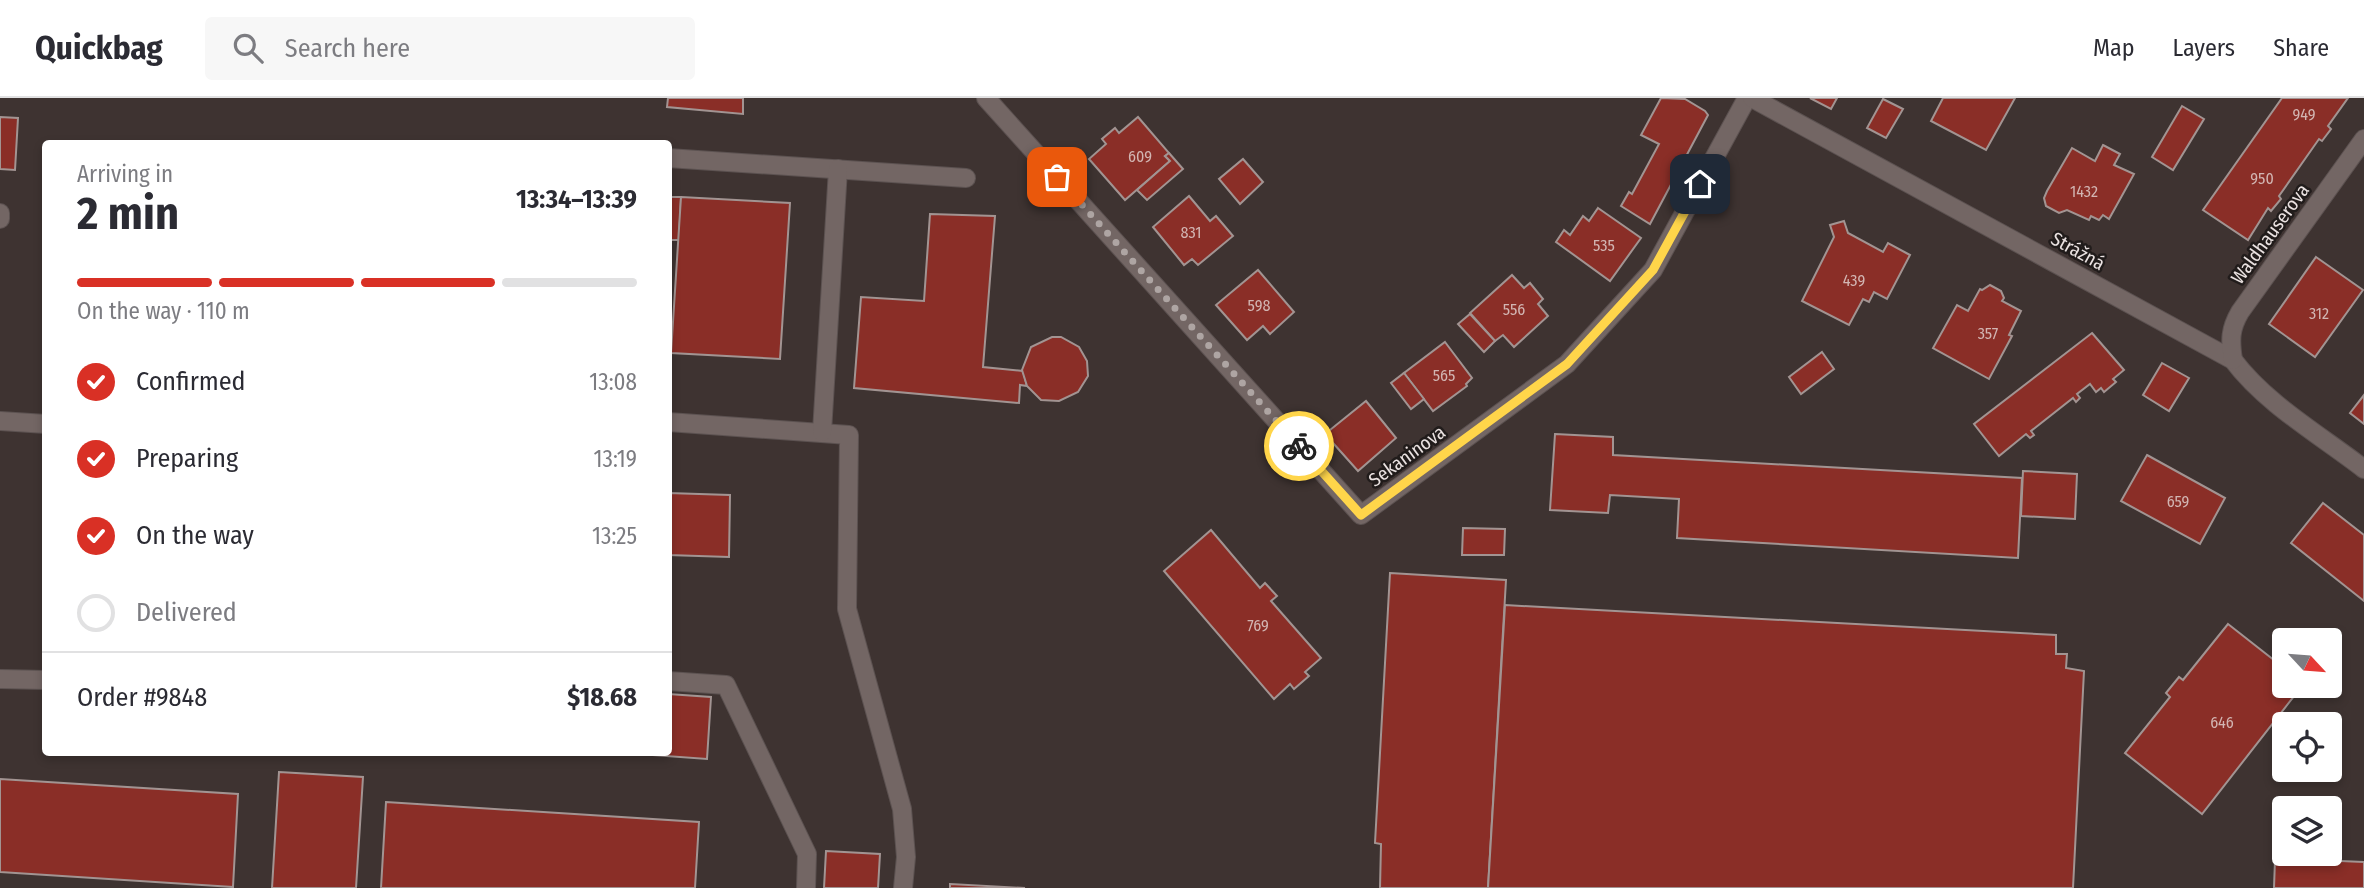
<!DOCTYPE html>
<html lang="en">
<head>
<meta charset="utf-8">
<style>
	body { margin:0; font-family:"Fira Sans Condensed",sans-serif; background:#f7f7f7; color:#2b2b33; height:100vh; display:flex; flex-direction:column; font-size:26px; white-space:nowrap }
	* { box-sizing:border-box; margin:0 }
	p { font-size:23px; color:#7c7c81 }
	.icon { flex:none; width:38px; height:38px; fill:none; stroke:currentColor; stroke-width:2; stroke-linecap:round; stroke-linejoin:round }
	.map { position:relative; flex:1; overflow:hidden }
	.details { position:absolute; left:42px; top:42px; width:630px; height:616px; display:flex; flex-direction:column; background:#fff; border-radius:7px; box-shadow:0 4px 10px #0003 }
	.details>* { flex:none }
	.needle { width:46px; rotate:116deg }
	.fabs { position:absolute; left:2272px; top:530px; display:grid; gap:14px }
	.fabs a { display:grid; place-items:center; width:70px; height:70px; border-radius:7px; background:#fff; box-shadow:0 4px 10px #0003; font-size:35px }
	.pin { position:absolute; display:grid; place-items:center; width:60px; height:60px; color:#fff; margin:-30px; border-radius:14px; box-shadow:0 4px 10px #0006 }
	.courier { position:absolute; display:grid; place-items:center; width:70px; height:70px; margin:-35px; border:5px solid #ffd54a; border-radius:50%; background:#fff; color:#222; box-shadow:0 2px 9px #0007 }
	.head em { font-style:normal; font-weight:700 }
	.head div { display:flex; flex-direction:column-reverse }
	.head { display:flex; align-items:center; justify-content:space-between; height:119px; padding:0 35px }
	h1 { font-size:46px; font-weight:700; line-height:52px }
	.bar { display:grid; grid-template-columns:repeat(4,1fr); gap:10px 7px; align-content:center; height:84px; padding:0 35px }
	.bar i { height:9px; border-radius:5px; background:#e1e1e2 }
	.bar .active { background:#d93025 }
	.bar p { grid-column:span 4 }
	.line { display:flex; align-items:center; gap:18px; padding:0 35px; border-top:2px solid #e1e1e2 }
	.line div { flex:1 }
	ol { padding:0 35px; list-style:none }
	li { display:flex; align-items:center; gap:21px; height:77px }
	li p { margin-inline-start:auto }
	li .icon { padding:7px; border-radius:50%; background:#d93025; color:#fff; stroke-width:4 }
	li:last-child { color:#7c7c81 }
	li i { width:38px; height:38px; border:4px solid #e1e1e2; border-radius:50% }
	header { display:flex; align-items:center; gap:42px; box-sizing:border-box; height:98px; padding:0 35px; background:#fff; border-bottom:2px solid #e1e1e2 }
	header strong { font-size:33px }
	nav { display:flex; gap:38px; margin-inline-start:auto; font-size:24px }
	.search { width:490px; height:63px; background:#f7f7f7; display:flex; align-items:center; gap:18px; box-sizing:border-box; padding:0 24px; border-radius:7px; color:#7c7c81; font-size:26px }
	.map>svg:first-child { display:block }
	.building { fill:#8a2e27; stroke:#a29492; stroke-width:2 }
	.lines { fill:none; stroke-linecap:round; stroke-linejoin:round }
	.minor-casing { stroke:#5c5251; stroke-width:20 }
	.minor { stroke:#736664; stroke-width:18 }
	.done { stroke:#aea5a3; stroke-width:7; stroke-dasharray:0 12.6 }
	.route { stroke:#ffd54a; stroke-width:9 }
	.labels { text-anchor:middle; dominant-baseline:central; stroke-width:5; stroke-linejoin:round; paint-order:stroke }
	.number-label { font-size:16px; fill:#d2b5b2 }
	.street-label { font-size:19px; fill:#eae2e1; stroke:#211c1b }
</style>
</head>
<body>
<header>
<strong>Quickbag</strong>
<div class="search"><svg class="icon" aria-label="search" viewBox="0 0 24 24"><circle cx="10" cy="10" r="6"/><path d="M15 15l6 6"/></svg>Search here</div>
<nav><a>Map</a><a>Layers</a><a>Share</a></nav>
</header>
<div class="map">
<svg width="2364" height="790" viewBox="0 0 2364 790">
	<rect width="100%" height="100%" fill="#3e3331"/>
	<g class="building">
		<polygon points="668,0 743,0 743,16 667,9"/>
		<polygon points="1661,0 1685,1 1705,13 1708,17 1650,126 1621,108 1629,94 1632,96 1659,46 1641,37"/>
		<polygon points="1810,0 1837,0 1831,11"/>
		<polygon points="1943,0 2015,0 1986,52 1931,23"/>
		<polygon points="2282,0 2348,0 2328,28 2331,31 2322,43 2319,41 2279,98 2281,101 2271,113 2268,110 2248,142 2203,112"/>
		<polygon points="1883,1 1903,11 1886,40 1867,30"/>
		<polygon points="2182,8 2204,21 2173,72 2152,59"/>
		<polygon points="0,19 18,20 15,72 0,71"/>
		<polygon points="1138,19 1169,55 1165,58 1170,63 1125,102 1089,61 1106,46 1102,41 1115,30 1119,35"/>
		<polygon points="2103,47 2120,56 2114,67 2134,76 2109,121 2103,117 2099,122 2091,118 2089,122 2067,112 2059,115 2046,108 2044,100 2047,93 2072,50 2095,63"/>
		<polygon points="1169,55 1183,71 1147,102 1137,92 1170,63 1165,58"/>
		<polygon points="1243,61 1263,84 1240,106 1219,81"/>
		<polygon points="1189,98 1210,123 1216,118 1233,138 1198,167 1192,161 1184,167 1153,129"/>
		<polygon points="668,99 681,99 679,142 668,142"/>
		<polygon points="681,99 790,105 780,261 671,255"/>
		<polygon points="1598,110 1641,140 1610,183 1556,144 1564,132 1570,137 1583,118 1589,123"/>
		<polygon points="930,116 995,118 983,269 1023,273 1027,288 1020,287 1019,305 854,290 861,199 924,203"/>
		<polygon points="1844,123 1848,135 1883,154 1888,145 1910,157 1887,201 1874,194 1869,204 1863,201 1849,227 1802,203 1834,139 1830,127"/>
		<polygon points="2316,159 2363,192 2315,259 2269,226"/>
		<polygon points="1258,172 1294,214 1270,236 1263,228 1247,242 1216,207"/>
		<polygon points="1512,177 1524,190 1530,185 1543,201 1538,206 1548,218 1514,249 1503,237 1495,243 1470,215"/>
		<polygon points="1990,187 2001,193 2004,200 2002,203 2021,213 2009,237 2012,238 1989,281 1933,250 1957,207 1968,213 1980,191 1982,192"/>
		<polygon points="1470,216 1495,243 1484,254 1458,226"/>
		<polygon points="2092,235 2124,272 2113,281 2116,284 2104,294 2101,290 2096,294 2090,286 2077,296 2080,300 2076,304 2073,300 2031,333 2034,337 2030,340 2026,336 1999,358 1974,326"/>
		<polygon points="1052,239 1061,239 1079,249 1087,263 1088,278 1078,294 1059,303 1041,302 1027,288 1022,272 1031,249"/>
		<polygon points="1445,244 1472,280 1466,286 1467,288 1433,313 1404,275"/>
		<polygon points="1822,254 1834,271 1801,296 1789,279"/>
		<polygon points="2162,265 2189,280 2169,313 2143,297"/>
		<polygon points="1404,275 1424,301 1411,311 1391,285"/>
		<polygon points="2364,297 2364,326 2350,315"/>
		<polygon points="1366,303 1396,340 1358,373 1325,336"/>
		<polygon points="1555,336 1613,339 1613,357 2022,380 2018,460 1677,440 1679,401 1610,397 1608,415 1550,412"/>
		<polygon points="2147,357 2225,400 2200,446 2121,403"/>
		<polygon points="2023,373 2077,376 2075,421 2021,418"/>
		<polygon points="668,395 730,397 729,459 668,457"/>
		<polygon points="2323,405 2364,437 2364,503 2291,445"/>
		<polygon points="1463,430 1505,431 1504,457 1462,457"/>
		<polygon points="1211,432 1260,490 1265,485 1277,498 1271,503 1321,560 1305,574 1309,578 1294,591 1290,586 1274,601 1164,473"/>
		<polygon points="1390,475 1506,482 1488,790 1380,790 1381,746 1375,745"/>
		<polygon points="1505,507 2056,537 2056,556 2067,556 2066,570 2084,573 2073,790 1488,790"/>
		<polygon points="2228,526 2284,570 2284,588 2302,588 2202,716 2125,655 2170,599 2166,595 2179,579 2183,582"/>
		<polygon points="668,596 711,599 707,661 611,654 668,654"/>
		<polygon points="279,674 363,679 356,790 272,790"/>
		<polygon points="0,681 238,696 233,789 0,774"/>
		<polygon points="386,704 699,724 695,790 381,790"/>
		<polygon points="826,753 880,756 878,790 824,790"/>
		<polygon points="2293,761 2364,764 2364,790 2274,790 2275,762 2293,763"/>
		<polygon points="950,786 1025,790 950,790"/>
	</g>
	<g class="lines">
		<g class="minor-casing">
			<g id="minor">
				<polyline points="986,0 1361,417 1567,266 1653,172 1747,0"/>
				<path d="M1752,0L2233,262C2266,306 2320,337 2364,371"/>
				<polyline points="668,60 966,80"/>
				<polyline points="0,115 0,121"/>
				<path d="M2233,262C2230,242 2230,231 2240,214L2364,41"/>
				<polyline points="0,323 46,326"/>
				<polyline points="668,324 849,337 847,511 902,711 906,759 903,790"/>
				<polyline points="822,334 838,71"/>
				<polyline points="0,581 46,582"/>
				<polyline points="668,583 726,587 807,756 806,790"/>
			</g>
		</g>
		<use href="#minor" class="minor"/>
	</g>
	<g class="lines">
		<polyline class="done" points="1057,79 1299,348"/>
		<polyline class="route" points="1299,348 1361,417 1567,266 1653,172 1700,86"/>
	</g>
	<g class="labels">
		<g class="number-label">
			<text x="2304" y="16">949</text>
			<text x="1140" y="58">609</text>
			<text x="2262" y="80">950</text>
			<text x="2084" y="93">1432</text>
			<text x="1191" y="134">831</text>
			<text x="1604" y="147">535</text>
			<text x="1854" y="182">439</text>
			<text x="1259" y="207">598</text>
			<text x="1514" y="211">556</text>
			<text x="2319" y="215">312</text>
			<text x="1988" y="235">357</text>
			<text x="1444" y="277">565</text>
			<text x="2178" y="403">659</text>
			<text x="1258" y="527">769</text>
			<text x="2222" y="624">646</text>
		</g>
		<g class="street-label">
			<text transform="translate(2270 136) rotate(-54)">Waldhauserova</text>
			<text transform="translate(2078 153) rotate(29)">Strážná</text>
			<text transform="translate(1407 358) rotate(-36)">Sekaninova</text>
		</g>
	</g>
</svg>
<div class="fabs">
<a><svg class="needle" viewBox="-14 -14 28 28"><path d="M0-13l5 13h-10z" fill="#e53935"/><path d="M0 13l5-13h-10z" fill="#7c7c81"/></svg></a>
<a><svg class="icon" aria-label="locate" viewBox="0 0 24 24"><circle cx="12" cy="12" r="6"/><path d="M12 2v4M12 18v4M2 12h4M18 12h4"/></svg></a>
<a><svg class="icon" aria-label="layers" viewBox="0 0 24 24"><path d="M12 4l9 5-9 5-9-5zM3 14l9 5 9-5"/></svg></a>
</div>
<div class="pin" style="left:1057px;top:79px;background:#ea580c"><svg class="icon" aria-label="bag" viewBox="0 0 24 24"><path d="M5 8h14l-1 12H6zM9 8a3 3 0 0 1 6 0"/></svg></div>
<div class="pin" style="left:1700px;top:86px;background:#1f2937"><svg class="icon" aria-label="home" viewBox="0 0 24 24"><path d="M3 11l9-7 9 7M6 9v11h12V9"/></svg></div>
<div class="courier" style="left:1299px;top:348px"><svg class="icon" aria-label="bike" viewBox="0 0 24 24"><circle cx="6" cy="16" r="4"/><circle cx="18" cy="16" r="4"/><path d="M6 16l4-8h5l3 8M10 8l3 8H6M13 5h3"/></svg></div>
<section class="details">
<div class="head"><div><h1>2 min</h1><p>Arriving in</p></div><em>13:34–13:39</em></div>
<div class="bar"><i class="active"></i><i class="active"></i><i class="active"></i><i></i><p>On the way · 110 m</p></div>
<ol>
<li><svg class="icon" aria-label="check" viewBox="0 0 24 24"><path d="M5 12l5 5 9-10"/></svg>Confirmed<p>13:08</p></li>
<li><svg class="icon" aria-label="check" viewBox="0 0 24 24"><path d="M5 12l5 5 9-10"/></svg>Preparing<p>13:19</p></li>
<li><svg class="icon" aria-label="check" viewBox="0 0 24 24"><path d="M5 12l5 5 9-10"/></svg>On the way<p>13:25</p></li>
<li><i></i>Delivered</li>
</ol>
<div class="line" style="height:91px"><div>Order #9848</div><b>$18.68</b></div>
</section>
</div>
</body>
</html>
